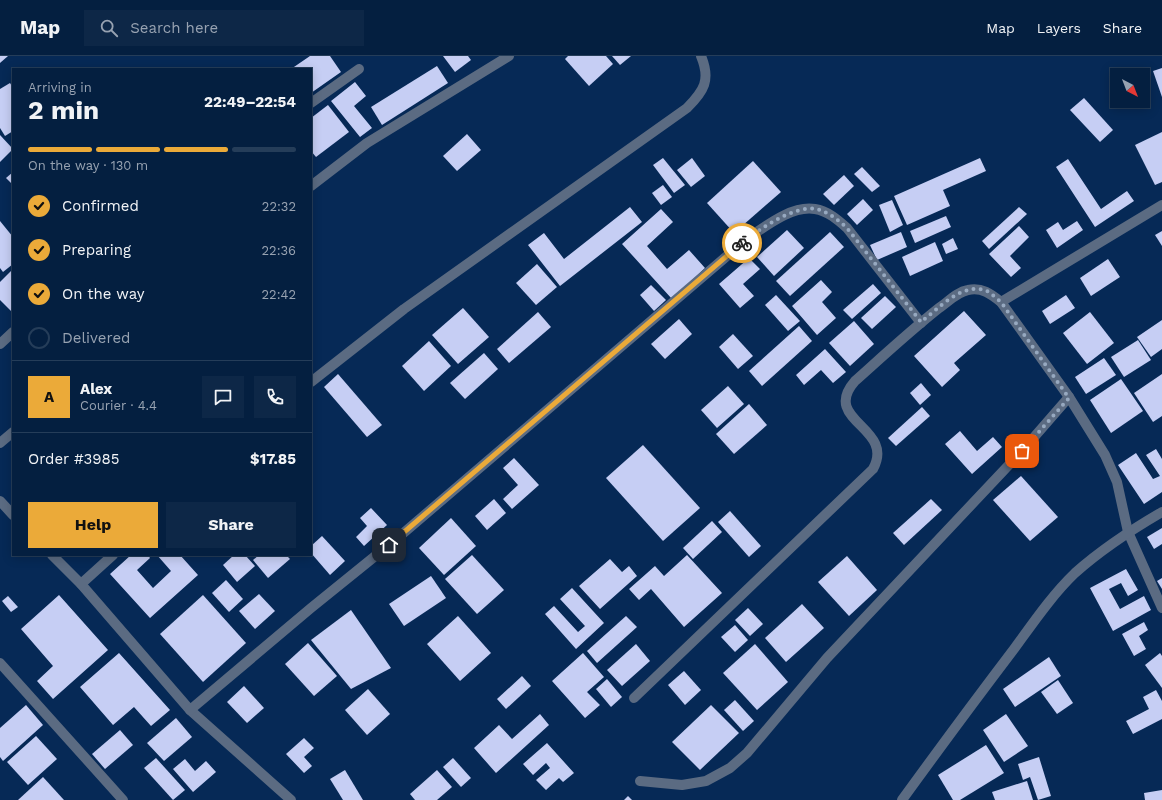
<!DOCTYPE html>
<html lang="en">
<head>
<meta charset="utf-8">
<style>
	body { margin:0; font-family:"Work Sans",sans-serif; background:#0d2747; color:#f1f3f6; height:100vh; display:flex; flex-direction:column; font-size:15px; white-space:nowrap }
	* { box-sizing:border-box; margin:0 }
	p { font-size:13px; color:#97a2b1 }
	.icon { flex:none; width:22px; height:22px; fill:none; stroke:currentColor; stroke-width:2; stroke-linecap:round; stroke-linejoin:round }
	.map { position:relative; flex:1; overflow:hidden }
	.drawer { position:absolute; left:12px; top:12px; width:300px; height:488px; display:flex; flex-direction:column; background:#041f40; border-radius:0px; box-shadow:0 2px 10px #0003,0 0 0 1px #253d59 }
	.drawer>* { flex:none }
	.needle { width:26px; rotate:138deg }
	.buttons { position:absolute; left:1110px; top:12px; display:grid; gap:8px }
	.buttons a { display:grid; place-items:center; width:40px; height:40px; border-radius:0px; background:#041f40; box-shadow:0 2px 10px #0003,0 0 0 1px #253d59; font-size:20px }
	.pin { position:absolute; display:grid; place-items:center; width:34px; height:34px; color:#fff; margin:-17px; border-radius:8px; box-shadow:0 2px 6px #0006 }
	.courier { position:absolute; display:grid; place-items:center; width:40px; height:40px; margin:-20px; border:3px solid #ebaa39; border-radius:50%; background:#fff; color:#222; box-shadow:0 1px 5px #0007 }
	.headline em { font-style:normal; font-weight:700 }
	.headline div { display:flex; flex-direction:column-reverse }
	.headline { display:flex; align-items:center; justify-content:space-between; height:68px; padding:0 16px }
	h1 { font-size:26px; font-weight:700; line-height:30px }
	.bar { display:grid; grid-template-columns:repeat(4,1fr); gap:6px 4px; align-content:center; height:48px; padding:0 16px }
	.bar i { height:5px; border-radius:3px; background:#253d59 }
	.bar .active { background:#ebaa39 }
	.bar p { grid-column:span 4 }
	.line { display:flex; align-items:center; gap:10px; padding:0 16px; border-top:1px solid #253d59 }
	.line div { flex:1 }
	.round { display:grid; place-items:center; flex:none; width:42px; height:42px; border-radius:0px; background:#0d2747 }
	ol { padding:0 16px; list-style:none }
	li { display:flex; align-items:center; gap:12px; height:44px }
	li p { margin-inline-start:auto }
	li .icon { padding:4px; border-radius:50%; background:#ebaa39; color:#111; stroke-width:4 }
	li:last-child { color:#97a2b1 }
	li i { width:22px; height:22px; border:2px solid #253d59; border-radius:50% }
	.button { display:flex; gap:8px; margin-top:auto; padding:8px 16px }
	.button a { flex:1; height:46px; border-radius:0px; background:#ebaa39; color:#111; font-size:16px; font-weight:700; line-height:46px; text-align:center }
	.button a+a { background:#0d2747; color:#f1f3f6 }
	header { display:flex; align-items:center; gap:24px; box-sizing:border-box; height:56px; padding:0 20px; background:#041f40; border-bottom:1px solid #253d59 }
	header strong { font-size:19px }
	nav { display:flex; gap:22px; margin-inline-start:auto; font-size:14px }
	.search { width:280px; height:36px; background:#0d2747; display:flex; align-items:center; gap:10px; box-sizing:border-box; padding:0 14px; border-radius:0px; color:#97a2b1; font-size:15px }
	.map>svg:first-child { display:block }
	.building { fill:#c6cef4 }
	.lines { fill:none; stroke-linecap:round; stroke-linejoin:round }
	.street { stroke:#5b6b82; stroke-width:10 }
	.done { stroke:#97a9c0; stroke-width:4; stroke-dasharray:0 7.2 }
	.route { stroke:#ebaa39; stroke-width:5 }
</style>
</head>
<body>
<header>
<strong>Map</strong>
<div class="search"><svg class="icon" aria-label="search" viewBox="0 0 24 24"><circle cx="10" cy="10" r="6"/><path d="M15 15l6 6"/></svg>Search here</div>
<nav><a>Map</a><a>Layers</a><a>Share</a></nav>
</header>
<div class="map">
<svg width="1162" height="744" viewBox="0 0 1162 744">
	<rect width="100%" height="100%" fill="#062956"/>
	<g class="building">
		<polygon points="0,0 8,0 0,7"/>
		<polygon points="310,0 330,0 341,16 311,37 311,13 291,13"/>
		<polygon points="443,0 468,0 471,4 455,16"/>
		<polygon points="568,0 606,0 613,8 589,30 565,3"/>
		<polygon points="612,0 631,0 620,9"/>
		<polygon points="437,10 448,27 382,69 371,51"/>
		<polygon points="1162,12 1162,41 1153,15"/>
		<polygon points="355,26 366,40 354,50 372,72 360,81 331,45"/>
		<polygon points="10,27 13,32 13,75 5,80 0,72 0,33"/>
		<polygon points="1084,42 1113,74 1100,86 1070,54"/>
		<polygon points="328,49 349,76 316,101 311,95 311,62"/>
		<polygon points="1162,76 1162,126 1155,129 1135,89"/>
		<polygon points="467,78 481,94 457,115 443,100"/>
		<polygon points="0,79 13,93 0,106"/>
		<polygon points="663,102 685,129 674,137 653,109"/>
		<polygon points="692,102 705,120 691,131 677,114"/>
		<polygon points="980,102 986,115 943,134 950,150 907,169 894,140"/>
		<polygon points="1068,103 1101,153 1127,135 1134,145 1095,171 1056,111"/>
		<polygon points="753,105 781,136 734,177 707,147"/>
		<polygon points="862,111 880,130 872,136 854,118"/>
		<polygon points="13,116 13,129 6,122"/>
		<polygon points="844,119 854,130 834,149 823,138"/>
		<polygon points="663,129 672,141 661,149 652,137"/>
		<polygon points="863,143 873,154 857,169 847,158"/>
		<polygon points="892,144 903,169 890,176 879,149"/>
		<polygon points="630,151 642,166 560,230 528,189 544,177 564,203"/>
		<polygon points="1019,151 1027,158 989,193 982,185"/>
		<polygon points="661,153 673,166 647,190 667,213 689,194 705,212 672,243 622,188"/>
		<polygon points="946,160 951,171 915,187 910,175"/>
		<polygon points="0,165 13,181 13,208 3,216 0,212"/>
		<polygon points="1077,165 1083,174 1057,192 1046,174 1058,166 1063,174"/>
		<polygon points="1019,170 1029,181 1010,200 1021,212 1011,221 989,198"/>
		<polygon points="787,174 804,192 774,220 757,201"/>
		<polygon points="1162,175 1162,190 1155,179"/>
		<polygon points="830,176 844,191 790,240 776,225"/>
		<polygon points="901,176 907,191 877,204 870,189"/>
		<polygon points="953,182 958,193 946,198 942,188"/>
		<polygon points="935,186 943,205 910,220 902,201"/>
		<polygon points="749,202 760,213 743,228 754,240 740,252 719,228"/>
		<polygon points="1108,203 1120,221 1091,240 1080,222"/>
		<polygon points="537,208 557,231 536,249 516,227"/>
		<polygon points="13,213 13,253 11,255 0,244 0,226"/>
		<polygon points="821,224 832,236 822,246 836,262 817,279 792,250"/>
		<polygon points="873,228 881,237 852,263 843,254"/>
		<polygon points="651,229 666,244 654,255 640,239"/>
		<polygon points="776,239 800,265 788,275 765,249"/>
		<polygon points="1066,239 1075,252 1050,268 1042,255"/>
		<polygon points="885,240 896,251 872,273 861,262"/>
		<polygon points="463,252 489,281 458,308 432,279"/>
		<polygon points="964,255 986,279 954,307 960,314 942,331 914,300"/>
		<polygon points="538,256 551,271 509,307 497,293"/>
		<polygon points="1090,256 1114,287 1087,308 1063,277"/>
		<polygon points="679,263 692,278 665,303 651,288"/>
		<polygon points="1162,264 1162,293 1151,301 1137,281"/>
		<polygon points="854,265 874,288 850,310 829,287"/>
		<polygon points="799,270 812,285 762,330 749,315"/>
		<polygon points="733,278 753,300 738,313 719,291"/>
		<polygon points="1138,284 1151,304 1124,321 1111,301"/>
		<polygon points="429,285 451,310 424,335 402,310"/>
		<polygon points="825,293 846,316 833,327 821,314 804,329 796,319"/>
		<polygon points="484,297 498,313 465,343 450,327"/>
		<polygon points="1104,302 1116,319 1086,338 1075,321"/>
		<polygon points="338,318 382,369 367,381 324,331"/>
		<polygon points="1162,318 1162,360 1153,366 1134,337"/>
		<polygon points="1121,323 1143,355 1111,377 1090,344"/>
		<polygon points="921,327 931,339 920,349 910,337"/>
		<polygon points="728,330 744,348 717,372 701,354"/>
		<polygon points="749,348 767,369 734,398 716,378"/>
		<polygon points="922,351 930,360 896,390 888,382"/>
		<polygon points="960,375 977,395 993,381 1002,391 972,418 945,388"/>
		<polygon points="643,389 700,452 663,485 606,422"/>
		<polygon points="1156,393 1162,403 1162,436 1144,448 1118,409 1136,397 1153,423 1160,420 1146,399"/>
		<polygon points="514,402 539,429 512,453 503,443 518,429 503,412"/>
		<polygon points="1021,420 1058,461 1030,485 993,444"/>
		<polygon points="494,443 506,457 487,474 475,460"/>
		<polygon points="931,443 942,454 904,489 893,477"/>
		<polygon points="371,452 387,469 364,490 356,481 367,470 360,462"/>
		<polygon points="730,455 761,490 749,501 718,466"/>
		<polygon points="451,462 476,490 444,519 419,492"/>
		<polygon points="712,465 722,476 693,503 683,492"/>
		<polygon points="1162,472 1162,488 1154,493 1147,481"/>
		<polygon points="322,480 345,505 330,519 311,497 311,490"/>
		<polygon points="131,499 148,499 150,502 137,514 153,532 171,515 157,499 180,499 198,519 150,562 110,518"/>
		<polygon points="234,499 245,499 255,510 237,526 223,509"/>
		<polygon points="259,499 286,499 290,503 268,522 253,504"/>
		<polygon points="472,499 504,534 477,558 445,523"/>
		<polygon points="687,499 722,537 684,571 651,533 639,544 629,533 655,510 664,520"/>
		<polygon points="847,500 877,534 849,560 818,526"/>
		<polygon points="610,503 622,516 629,510 637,520 600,553 579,530"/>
		<polygon points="1126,513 1138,534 1128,540 1121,527 1109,533 1120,553 1144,540 1151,554 1113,575 1090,532"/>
		<polygon points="431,520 446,542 404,570 389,548"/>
		<polygon points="1162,522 1162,533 1157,525"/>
		<polygon points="226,524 243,543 229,556 212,537"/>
		<polygon points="572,532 604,567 576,593 545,558 554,550 578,576 585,570 560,543"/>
		<polygon points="259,538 275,555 255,573 239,555"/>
		<polygon points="59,539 108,594 53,643 37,625 53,610 21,573"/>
		<polygon points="203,539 246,587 203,626 160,578"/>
		<polygon points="8,540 18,551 11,556 2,545"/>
		<polygon points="802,548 824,572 786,606 765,582"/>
		<polygon points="748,552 763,568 750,580 735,564"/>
		<polygon points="351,554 391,612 351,633 311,584"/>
		<polygon points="458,560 491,597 460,625 427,588"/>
		<polygon points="626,560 637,571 597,607 587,595"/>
		<polygon points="1144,566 1148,574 1139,580 1146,593 1134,600 1122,578"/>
		<polygon points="735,569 748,584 735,596 721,581"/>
		<polygon points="308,587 337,620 314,640 285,608"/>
		<polygon points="636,588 650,605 622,630 607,614"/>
		<polygon points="755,588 788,626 757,654 723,617"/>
		<polygon points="119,597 170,654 151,670 134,651 113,669 80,631"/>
		<polygon points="583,597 604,621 587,636 600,649 585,662 552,625"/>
		<polygon points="1160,597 1162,600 1162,632 1145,609"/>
		<polygon points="1049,601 1061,620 1015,651 1003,633"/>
		<polygon points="684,615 701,634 685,649 668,629"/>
		<polygon points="522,620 531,630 506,653 497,643"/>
		<polygon points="607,623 622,641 611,651 596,633"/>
		<polygon points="1058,624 1073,647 1057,658 1041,636"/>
		<polygon points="244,630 264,652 247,667 227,646"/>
		<polygon points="368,633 390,658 367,679 345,654"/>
		<polygon points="1156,634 1162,645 1162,663 1133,678 1126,665 1149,653 1143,641"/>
		<polygon points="735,644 754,665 743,675 724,654"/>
		<polygon points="26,649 43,669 3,705 0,701 0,672"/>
		<polygon points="711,649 739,677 700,714 672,686"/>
		<polygon points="540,658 549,669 496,717 474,692 499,669 512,683"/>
		<polygon points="1006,658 1028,690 1004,706 983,674"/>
		<polygon points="176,662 192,681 164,705 147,687"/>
		<polygon points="120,674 133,689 105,713 92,698"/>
		<polygon points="36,680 57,703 28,729 7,706"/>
		<polygon points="304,682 314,692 304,701 312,710 304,717 286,698"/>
		<polygon points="547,687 574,717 563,726 559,722 546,734 536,724 550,712 546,707 533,719 523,708"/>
		<polygon points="986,689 1004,717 960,744 953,744 938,719"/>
		<polygon points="1039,701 1051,740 1038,744 1030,721 1023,724 1018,708"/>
		<polygon points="156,702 185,734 173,744 144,712"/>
		<polygon points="453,702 471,722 461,731 443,711"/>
		<polygon points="185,703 195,715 206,705 216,716 193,736 173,713"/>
		<polygon points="345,714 363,744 343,744 330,723"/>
		<polygon points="437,714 452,731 437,744 415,744 410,738"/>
		<polygon points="43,721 64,744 18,744"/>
		<polygon points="1027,725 1033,744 995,744 992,736"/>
		<polygon points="1162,734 1162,744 1145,744 1144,737"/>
		<polygon points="628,740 632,744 624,744"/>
	</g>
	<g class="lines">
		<g class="street">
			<polyline points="311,47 359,13"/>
			<polyline points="311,130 367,87 509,0"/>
			<polyline points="1001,246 1162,149"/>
			<polyline points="0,288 13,276"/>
			<path d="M311,326L404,253L687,52C704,35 711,24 701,0"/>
			<polyline points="0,387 13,376"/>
			<polyline points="0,445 13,459"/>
			<polyline points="52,499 81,528 190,654 291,744"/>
			<polyline points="81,528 113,499"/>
			<polyline points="0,607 123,744"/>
			<path d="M634,642L873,413C896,371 820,365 855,325C883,300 910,275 939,252C948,246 957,236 968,234C982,231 991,238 1001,246L1069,341L1105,399L1117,426L1128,476L1162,552"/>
			<path d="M190,654L311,552L400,480L748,182C766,170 792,149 815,153C828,155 838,164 847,172L921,267"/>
			<polyline points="640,725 682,729 706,725 730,712 747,697 827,602 1022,395 1069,341"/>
			<path d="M902,744C939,693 976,643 1014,593C1033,567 1052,539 1075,517C1102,493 1131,474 1162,456"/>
		</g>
	</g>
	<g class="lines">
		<path class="done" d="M742,187C758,174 794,149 816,153C829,156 838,164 847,172L921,266C938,253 965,223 989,236C993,239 997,243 1001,246L1069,342L1022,395"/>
		<polyline class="route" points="389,489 742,187"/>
	</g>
</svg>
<div class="buttons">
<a><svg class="needle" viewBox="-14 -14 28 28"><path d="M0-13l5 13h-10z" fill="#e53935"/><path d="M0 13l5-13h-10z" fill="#97a2b1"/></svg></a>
</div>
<div class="pin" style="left:1022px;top:395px;background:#ea580c"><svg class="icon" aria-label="bag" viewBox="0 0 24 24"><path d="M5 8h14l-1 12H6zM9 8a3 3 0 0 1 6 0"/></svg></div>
<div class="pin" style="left:389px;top:489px;background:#1f2937"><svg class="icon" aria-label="home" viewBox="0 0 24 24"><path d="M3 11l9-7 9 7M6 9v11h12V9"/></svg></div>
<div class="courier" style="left:742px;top:187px"><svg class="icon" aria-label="bike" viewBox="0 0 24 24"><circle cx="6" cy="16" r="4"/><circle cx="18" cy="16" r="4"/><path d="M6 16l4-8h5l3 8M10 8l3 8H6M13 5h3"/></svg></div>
<section class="drawer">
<div class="headline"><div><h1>2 min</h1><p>Arriving in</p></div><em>22:49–22:54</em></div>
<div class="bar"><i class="active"></i><i class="active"></i><i class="active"></i><i></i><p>On the way · 130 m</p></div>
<ol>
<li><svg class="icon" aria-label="check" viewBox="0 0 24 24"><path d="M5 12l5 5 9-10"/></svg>Confirmed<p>22:32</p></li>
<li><svg class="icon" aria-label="check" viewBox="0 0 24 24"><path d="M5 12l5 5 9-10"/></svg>Preparing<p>22:36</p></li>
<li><svg class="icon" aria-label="check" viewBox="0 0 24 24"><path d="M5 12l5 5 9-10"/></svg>On the way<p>22:42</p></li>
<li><i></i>Delivered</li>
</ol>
<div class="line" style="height:72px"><b class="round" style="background:#ebaa39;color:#111">A</b><div><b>Alex</b><p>Courier · 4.4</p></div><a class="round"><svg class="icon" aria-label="chat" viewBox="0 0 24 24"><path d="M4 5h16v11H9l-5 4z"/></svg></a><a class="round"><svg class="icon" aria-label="phone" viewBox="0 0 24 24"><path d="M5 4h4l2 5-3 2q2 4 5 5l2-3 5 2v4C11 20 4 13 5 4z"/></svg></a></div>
<div class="line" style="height:52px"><div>Order #3985</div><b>$17.85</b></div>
<div class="button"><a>Help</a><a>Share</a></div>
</section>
</div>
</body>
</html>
